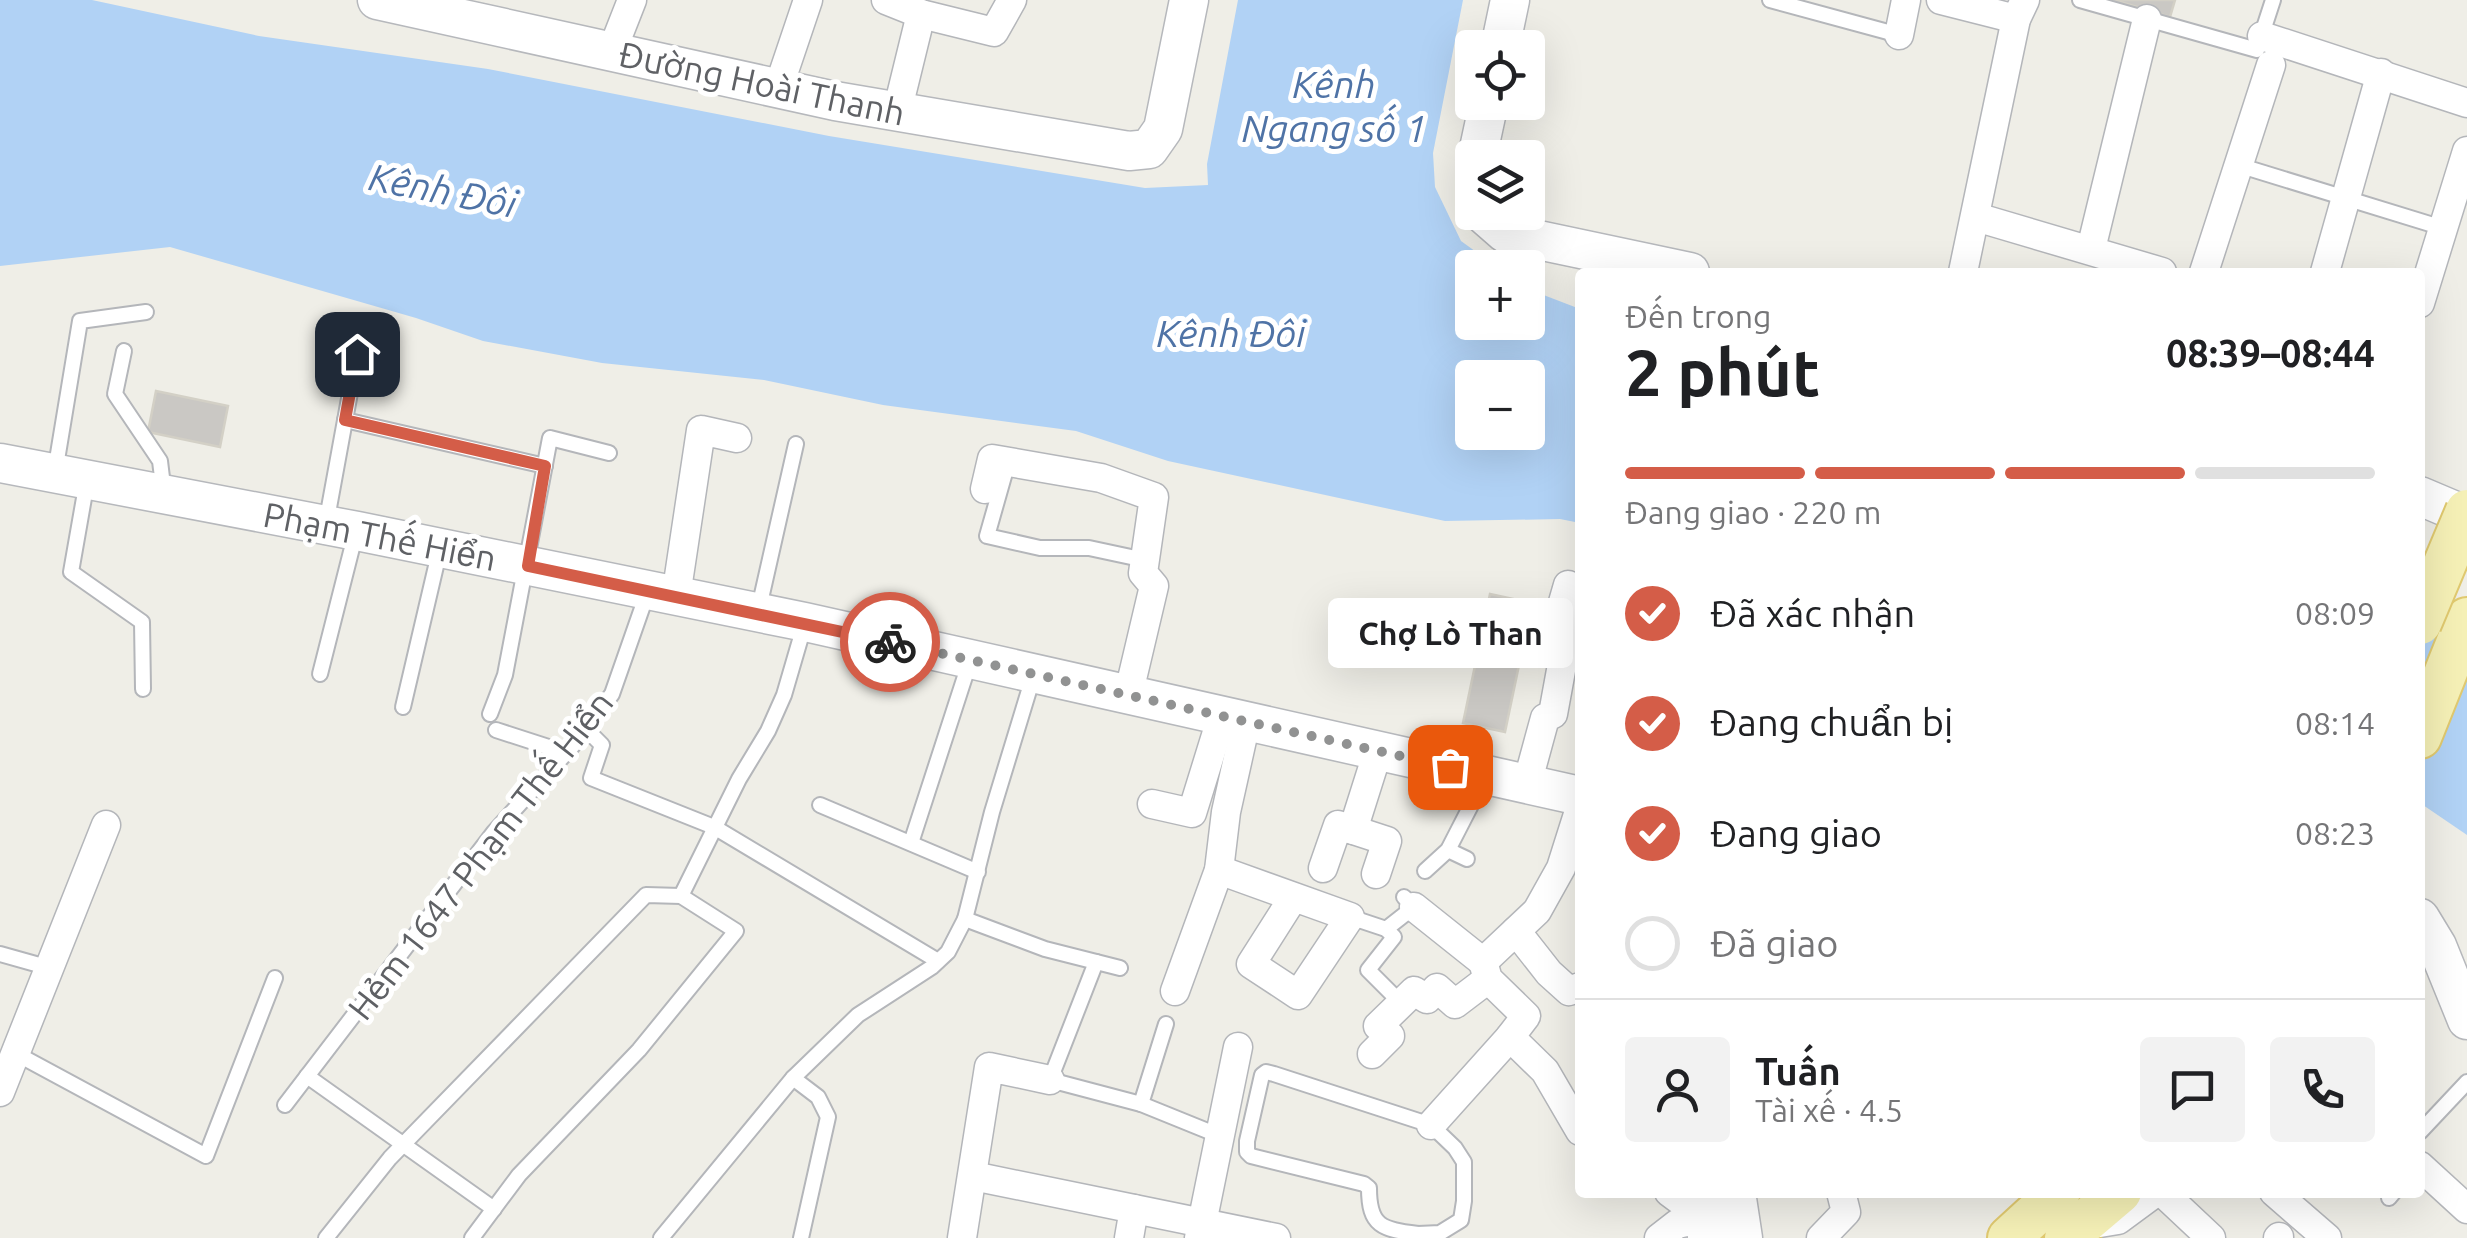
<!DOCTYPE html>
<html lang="vi">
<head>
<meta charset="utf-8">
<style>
	body { margin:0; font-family:Ubuntu,sans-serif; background:#f2f2f2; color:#202124; height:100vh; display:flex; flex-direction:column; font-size:38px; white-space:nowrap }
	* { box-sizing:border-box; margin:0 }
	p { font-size:32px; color:#757577 }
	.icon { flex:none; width:55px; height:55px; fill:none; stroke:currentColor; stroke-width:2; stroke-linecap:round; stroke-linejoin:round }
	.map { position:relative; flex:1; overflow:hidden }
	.details { position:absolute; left:1575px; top:268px; width:850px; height:930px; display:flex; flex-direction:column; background:#fff; border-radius:10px; box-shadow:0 10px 40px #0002 }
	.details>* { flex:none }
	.controls { position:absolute; left:1455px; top:30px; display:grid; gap:20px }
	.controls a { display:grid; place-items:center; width:90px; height:90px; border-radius:10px; background:#fff; box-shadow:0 10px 40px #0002; font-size:50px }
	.pin { position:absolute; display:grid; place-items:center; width:85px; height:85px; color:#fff; margin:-42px; border-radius:20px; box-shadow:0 5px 15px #0006 }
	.courier { position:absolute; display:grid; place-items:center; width:100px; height:100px; margin:-50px; border:8px solid #d45d48; border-radius:50%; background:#fff; color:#222; box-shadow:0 2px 12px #0007 }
	.bubble { position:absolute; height:70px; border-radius:10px; background:#fff; box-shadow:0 10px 40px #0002; font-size:32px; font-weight:700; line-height:70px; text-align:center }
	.head em { font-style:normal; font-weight:700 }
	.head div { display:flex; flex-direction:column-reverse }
	.head { display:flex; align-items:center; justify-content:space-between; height:170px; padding:0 50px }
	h1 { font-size:65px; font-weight:700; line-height:75px }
	.bar { display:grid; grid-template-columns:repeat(4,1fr); gap:15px 10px; align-content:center; height:120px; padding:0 50px }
	.bar i { height:12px; border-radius:8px; background:#e0e0e0 }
	.bar .current { background:#d45d48 }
	.bar p { grid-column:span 4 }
	.line { display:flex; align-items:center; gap:25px; padding:0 50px; border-top:2px solid #e0e0e0 }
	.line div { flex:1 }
	.round { display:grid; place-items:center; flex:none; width:105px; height:105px; border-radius:10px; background:#f2f2f2 }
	ol { padding:0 50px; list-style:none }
	li { display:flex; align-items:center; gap:30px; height:110px }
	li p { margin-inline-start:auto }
	li .icon { padding:10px; border-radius:50%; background:#d45d48; color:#fff; stroke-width:4 }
	li:last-child { color:#757577 }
	li i { width:55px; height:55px; border:5px solid #e0e0e0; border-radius:50% }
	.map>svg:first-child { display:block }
	.water { fill:#b1d2f5; fill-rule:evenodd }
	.building { fill:#cac8c4; stroke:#d3d0c6; stroke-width:2.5 }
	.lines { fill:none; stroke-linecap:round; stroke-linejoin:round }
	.lane-casing { stroke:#b4b6ba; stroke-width:18 }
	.street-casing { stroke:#b4b6ba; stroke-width:31 }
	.secondary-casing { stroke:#b6b8bc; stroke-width:41 }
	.primary-casing { stroke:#e0c96f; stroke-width:46 }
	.lane { stroke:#fff; stroke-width:14 }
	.street { stroke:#fff; stroke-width:28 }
	.secondary { stroke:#fff; stroke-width:38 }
	.primary { stroke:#f5f0b6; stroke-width:42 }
	.primary-bridge-casing { stroke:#e0c96f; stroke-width:46; stroke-linecap:butt }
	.primary-bridge { stroke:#f5f0b6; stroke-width:42 }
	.done { stroke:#919292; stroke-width:10; stroke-dasharray:0 18 }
	.route { stroke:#d45d48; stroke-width:12 }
	.labels { text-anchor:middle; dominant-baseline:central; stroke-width:10; stroke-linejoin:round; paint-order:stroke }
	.street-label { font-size:35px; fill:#5f6165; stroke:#fff }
	.water-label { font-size:38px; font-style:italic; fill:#4f73a6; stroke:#fff }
</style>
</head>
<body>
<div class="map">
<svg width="2467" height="1238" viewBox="0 0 2467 1238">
	<rect width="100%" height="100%" fill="#efeee7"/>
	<g class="water">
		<path d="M0,0H92L259,36L488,69L829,136L1145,188L1208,185L1207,164L1238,0H1463L1433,153L1435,187L1461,241L1497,267L1472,268V322H1528V289L1580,309V523L1560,519L1445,521L1168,461L1076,431L883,405L764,380L602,363L483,341L416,318L170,247L0,266ZM1472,378H1528V432H1472Z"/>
		<polygon points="2420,596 2467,608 2467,835 2420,803"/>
	</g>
	<g class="building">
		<polygon points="2114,0 2175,0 2170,17"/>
		<polygon points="156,391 228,406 220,447 148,432"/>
		<polygon points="1490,594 1532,603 1505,732 1463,723"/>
	</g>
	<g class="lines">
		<g class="lane-casing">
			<g id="lane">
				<polyline points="1770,0 1899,35"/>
				<polyline points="2080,0 2257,50"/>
				<polyline points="2261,37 2273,0"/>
				<polyline points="2238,165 2443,228"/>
				<polyline points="124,351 115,394 160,461 164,494"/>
				<polyline points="345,420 545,466"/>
				<polyline points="1008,462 987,536 1040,548 1089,548 1145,560"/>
				<polyline points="55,472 80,321 146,312"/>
				<polyline points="87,481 71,572 142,622 143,689"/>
				<polyline points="326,524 363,322"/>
				<polyline points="758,612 796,444"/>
				<polyline points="320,674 356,532"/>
				<polyline points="403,707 440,549"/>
				<polyline points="490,714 505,675 550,438 609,453"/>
				<polyline points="586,729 602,745 591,778 714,827 938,961"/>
				<polyline points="496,730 567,753"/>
				<polyline points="820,805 978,872"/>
				<polyline points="911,843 970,661"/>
				<polyline points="1448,850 1467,859"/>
				<polyline points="1425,871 1448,850 1486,776"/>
				<polyline points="681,896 739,779 768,731 784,695 805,623"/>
				<polyline points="1350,917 1386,929 1414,907 1404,897"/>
				<polyline points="965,919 1045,949 1120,968"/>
				<polyline points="1386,929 1394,937 1368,970 1401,1003"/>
				<polyline points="0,954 50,968"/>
				<polyline points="1096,962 1050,1080 1141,1104"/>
				<polyline points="1166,1024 1141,1104 1220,1136"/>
				<polyline points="15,1053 206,1156 275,978"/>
				<polyline points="307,1076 494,1209"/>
				<polyline points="793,1078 818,1097 828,1117 801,1238"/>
				<polyline points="285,1105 494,832 577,741 612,694 648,591"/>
				<polyline points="2420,1132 2467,1082"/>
				<polyline points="2389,1198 2394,1192"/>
				<polyline points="326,1238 390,1158 646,895 681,896 736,931 639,1050 519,1175 472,1238"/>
				<polyline points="661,1238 793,1078 858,1015 932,967 948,952 965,919 992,812 1034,674"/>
				<path d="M1417,1238L1418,1234L1440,1233L1461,1220L1464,1201V1162L1455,1148L1431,1125L1274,1074L1266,1072L1262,1075L1247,1141V1152L1251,1156L1364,1184L1369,1188C1369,1227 1382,1229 1418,1234"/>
			</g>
		</g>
		<g class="street-casing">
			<g id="street">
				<polyline points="886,0 921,14 897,112"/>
				<polyline points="1941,0 2016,19"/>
				<polyline points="921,14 994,32 1012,0"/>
				<polyline points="1899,35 1906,0"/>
				<polyline points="2262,36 2467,103"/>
				<polyline points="612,51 632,0"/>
				<polyline points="778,89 808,0"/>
				<polyline points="1976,217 2162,272"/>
				<polyline points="2091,249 2147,19"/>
				<polyline points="1963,272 2016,19 2025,0"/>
				<polyline points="2204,272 2271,65"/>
				<polyline points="2325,272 2381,73"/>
				<polyline points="2420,303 2467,151"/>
				<polyline points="985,489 992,459 1101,478 1154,497 1143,573 1154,586 1128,696"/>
				<polyline points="676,596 701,430 737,438"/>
				<polyline points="1527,784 1545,718 1553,714 1570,621 1559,616 1568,585"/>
				<polyline points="1152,804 1192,813 1222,716"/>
				<polyline points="1353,830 1378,751"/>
				<polyline points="1323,868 1338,825 1387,841 1376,874"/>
				<polyline points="1219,870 1350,917 1298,995 1251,964 1293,898"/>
				<polyline points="1414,907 1483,962"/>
				<polyline points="1516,931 1549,973 1569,991 1580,987"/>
				<polyline points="1483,962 1488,979 1526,1016 1510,1037 1545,1071 1580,1131"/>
				<polyline points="1483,962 1537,911 1561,868 1580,808"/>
				<polyline points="1175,991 1219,870 1226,812 1246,722"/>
				<polyline points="1372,1054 1390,1036 1378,1026 1414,991 1427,999 1437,988 1455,1004 1488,979"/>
				<polyline points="0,1092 106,825"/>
				<polyline points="1431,1125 1510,1037"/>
				<polyline points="2420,1166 2467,1209"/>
				<polyline points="973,1176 1276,1238"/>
				<polyline points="1669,1192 1704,1218"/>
				<polyline points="2162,1192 2211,1238"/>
				<polyline points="2274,1192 2327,1238"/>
				<polyline points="2087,1225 2118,1220 2156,1192"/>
				<polyline points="962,1238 989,1067 1050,1080"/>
				<polyline points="1129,1238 1134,1209"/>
				<polyline points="1199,1238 1238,1047"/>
				<polyline points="1659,1238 1677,1224 1704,1218"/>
				<polyline points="1821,1238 1846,1212 1841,1192"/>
				<polyline points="2278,1238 2279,1237"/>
			</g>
		</g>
		<g class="secondary-casing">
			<g id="secondary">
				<polyline points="377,0 835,101 1129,151 1149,149 1163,129 1189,0"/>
				<polyline points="1500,48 1510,0"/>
				<polyline points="1477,158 1489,102"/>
				<polyline points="1481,212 1505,233 1690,272"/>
				<polyline points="0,463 357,531 805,622 1580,796"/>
				<polyline points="2420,496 2467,516"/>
				<polyline points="2420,918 2437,946 2467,1020"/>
				<polyline points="1705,1192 1707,1238"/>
				<polyline points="1736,1192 1743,1238"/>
			</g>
		</g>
		<g class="primary-casing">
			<g id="primary">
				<polyline points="2420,737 2467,619"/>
				<polyline points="2009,1238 2059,1192"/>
				<polyline points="2066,1238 2120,1192"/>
			</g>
		</g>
		<use href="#lane" class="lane"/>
		<use href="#street" class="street"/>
		<use href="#secondary" class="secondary"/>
		<use href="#primary" class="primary"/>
		<g class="primary-bridge-casing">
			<polyline id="primary-bridge" points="2420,623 2467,511"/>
		</g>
		<use href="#primary-bridge" class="primary-bridge"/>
	</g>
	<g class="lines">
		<polyline class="done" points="890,642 1450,767"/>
		<polyline class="route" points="357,354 345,420 545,466 528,566 890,642"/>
	</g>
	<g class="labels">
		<g class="street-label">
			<text transform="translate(762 83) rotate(12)">Đường Hoài Thanh</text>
			<text transform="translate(380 536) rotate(11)">Phạm Thế Hiển</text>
			<text transform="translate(480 855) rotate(-52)">Hẻm 1647 Phạm Thế Hiển</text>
		</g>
		<g class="water-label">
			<text x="1334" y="84">Kênh<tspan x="1334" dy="44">Ngang số 1</tspan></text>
			<text transform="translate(443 190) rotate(11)">Kênh Đôi</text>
			<text x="1231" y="333">Kênh Đôi</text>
		</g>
	</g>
</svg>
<div class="controls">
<a><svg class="icon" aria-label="locate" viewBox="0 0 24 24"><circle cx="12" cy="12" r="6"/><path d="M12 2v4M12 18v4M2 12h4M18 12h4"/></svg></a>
<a><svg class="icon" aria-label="layers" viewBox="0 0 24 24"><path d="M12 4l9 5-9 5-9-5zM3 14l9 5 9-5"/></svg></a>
<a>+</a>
<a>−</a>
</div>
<div class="pin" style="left:1450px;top:767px;background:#ea580c"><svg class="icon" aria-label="bag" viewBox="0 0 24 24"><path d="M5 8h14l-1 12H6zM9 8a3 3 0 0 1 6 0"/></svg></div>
<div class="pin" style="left:357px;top:354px;background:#1f2937"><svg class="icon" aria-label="home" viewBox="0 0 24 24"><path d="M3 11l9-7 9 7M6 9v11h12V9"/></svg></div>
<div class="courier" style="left:890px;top:642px"><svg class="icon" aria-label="bike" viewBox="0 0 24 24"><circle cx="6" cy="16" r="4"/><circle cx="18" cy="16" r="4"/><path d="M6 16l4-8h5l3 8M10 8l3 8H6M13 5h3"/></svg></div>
<div class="bubble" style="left:1328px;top:598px;width:245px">Chợ Lò Than</div>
<section class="details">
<div class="head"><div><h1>2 phút</h1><p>Đến trong</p></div><em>08:39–08:44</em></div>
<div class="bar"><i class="current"></i><i class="current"></i><i class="current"></i><i></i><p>Đang giao · 220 m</p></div>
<ol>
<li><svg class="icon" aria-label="check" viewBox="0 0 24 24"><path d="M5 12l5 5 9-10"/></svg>Đã xác nhận<p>08:09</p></li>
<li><svg class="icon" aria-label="check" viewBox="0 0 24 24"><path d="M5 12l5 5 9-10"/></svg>Đang chuẩn bị<p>08:14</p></li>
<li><svg class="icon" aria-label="check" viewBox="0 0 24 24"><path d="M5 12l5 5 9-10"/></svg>Đang giao<p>08:23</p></li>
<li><i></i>Đã giao</li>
</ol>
<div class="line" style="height:180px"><a class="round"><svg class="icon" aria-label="person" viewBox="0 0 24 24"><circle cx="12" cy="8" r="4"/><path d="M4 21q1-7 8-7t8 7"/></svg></a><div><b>Tuấn</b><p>Tài xế · 4.5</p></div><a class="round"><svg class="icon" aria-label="chat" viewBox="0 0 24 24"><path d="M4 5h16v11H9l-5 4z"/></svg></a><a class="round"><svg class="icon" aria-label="phone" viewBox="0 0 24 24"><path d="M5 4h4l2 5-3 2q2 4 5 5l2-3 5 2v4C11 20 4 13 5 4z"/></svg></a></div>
</section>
</div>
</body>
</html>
